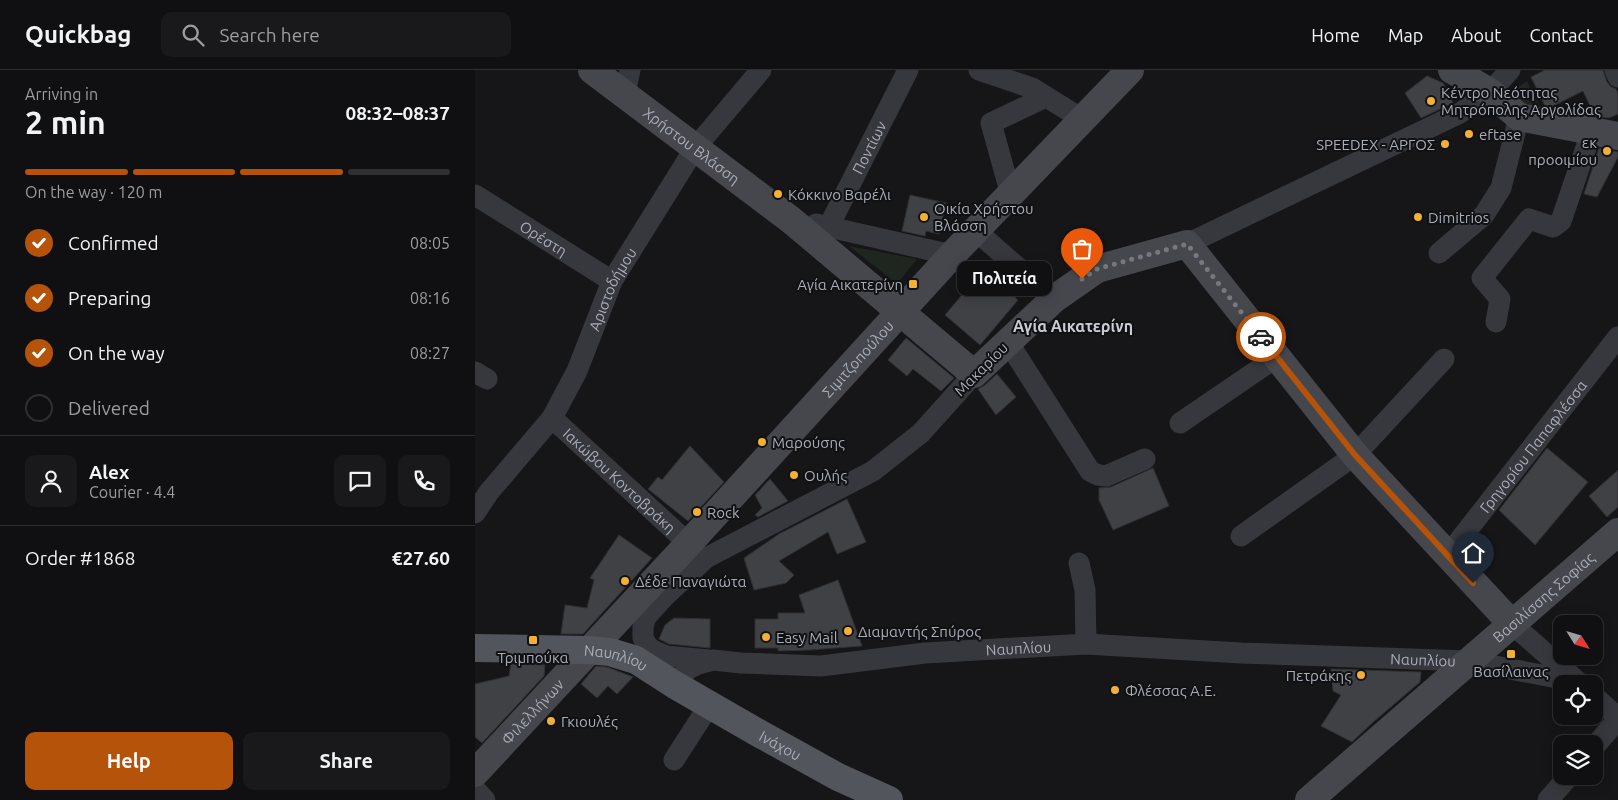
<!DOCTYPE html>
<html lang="en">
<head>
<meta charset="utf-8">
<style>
	body { margin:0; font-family:Ubuntu,sans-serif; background:#19191b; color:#f1f3f6; height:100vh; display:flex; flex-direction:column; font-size:19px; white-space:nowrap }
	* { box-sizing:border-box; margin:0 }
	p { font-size:16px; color:#9c9d9f }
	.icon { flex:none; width:28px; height:28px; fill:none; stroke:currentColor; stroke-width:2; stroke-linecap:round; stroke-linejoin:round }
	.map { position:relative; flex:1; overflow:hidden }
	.sheet { display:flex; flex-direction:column; background:#101012; width:475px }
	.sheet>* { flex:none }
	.needle { width:32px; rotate:127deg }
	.controls { position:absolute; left:1078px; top:545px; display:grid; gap:10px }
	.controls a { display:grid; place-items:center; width:50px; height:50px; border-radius:10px; background:#101012; box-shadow:0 2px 12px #0003,0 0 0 1px #303032; font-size:25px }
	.pin { position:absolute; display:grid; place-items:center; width:42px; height:42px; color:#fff; margin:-51px -21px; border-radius:50% 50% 50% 0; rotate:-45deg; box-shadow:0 0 5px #0007 }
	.pin .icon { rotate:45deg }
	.courier { position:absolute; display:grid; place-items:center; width:50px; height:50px; margin:-25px; border:4px solid #b45309; border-radius:50%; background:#fff; color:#222; box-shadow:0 1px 6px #0007 }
	.bubble { position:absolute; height:35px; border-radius:10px; background:#101012; box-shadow:0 2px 12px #0003,0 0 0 1px #303032; font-size:16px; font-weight:600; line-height:35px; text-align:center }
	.headline em { font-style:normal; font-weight:600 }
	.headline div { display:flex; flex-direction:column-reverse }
	.headline { display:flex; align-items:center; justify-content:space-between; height:85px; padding:0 25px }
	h1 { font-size:32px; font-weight:600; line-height:38px }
	.bar { display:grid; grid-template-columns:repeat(4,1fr); gap:8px 5px; align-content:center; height:60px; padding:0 25px }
	.bar i { height:6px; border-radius:4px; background:#303032 }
	.bar .current { background:#b45309 }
	.bar p { grid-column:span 4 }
	.line { display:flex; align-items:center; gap:12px; padding:0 25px; border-top:1px solid #303032 }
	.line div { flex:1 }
	.round { display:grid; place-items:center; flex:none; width:52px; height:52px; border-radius:10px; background:#19191b }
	ol { padding:0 25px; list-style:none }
	li { display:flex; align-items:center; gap:15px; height:55px }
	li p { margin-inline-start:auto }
	li .icon { padding:5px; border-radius:50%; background:#b45309; color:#fff; stroke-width:4 }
	li:last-child { color:#9c9d9f }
	li i { width:28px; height:28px; border:2px solid #303032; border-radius:50% }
	.cta { display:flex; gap:10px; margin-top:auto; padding:10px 25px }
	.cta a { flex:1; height:58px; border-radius:10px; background:#b45309; color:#fff; font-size:20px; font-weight:600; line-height:58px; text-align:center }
	.cta a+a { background:#19191b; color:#f1f3f6 }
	header { display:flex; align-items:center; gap:30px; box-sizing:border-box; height:70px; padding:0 25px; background:#101012; border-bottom:1px solid #303032 }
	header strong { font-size:24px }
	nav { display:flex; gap:28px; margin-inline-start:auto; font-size:18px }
	.search { width:350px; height:45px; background:#19191b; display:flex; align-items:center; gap:12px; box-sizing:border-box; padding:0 18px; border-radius:10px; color:#9c9d9f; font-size:19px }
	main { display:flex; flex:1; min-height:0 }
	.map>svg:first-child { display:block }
	.green { fill:#1e261f }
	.building { fill:#404145; stroke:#303034 }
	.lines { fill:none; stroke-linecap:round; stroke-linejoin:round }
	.street { stroke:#37383d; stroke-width:21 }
	.secondary { stroke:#45474d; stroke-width:28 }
	.primary { stroke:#53555c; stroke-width:28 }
	.done { stroke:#757880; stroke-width:5; stroke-dasharray:0 9 }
	.route { stroke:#b45309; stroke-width:6 }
	.poi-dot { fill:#f2b134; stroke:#111113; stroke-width:2 }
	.labels { text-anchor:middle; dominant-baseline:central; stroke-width:4; stroke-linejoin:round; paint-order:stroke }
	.poi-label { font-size:15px; fill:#a8adb8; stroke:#111113; text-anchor:start }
	.street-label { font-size:15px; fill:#a8adb8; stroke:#111113 }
	.neighbourhood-label { font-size:16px; font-weight:bold; fill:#c9ccd4; stroke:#111113 }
</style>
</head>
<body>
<header>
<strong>Quickbag</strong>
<div class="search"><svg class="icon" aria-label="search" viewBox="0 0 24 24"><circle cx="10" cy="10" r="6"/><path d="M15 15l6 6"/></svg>Search here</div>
<nav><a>Home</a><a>Map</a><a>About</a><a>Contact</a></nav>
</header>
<main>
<section class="sheet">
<div class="headline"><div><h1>2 min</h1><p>Arriving in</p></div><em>08:32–08:37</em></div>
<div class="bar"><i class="current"></i><i class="current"></i><i class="current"></i><i></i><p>On the way · 120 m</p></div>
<ol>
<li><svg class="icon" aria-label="check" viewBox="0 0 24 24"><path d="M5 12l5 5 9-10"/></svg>Confirmed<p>08:05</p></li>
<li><svg class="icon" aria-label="check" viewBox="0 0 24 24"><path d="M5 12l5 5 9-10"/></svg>Preparing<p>08:16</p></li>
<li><svg class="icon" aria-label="check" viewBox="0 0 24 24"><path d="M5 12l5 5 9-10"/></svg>On the way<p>08:27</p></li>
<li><i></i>Delivered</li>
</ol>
<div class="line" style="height:90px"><a class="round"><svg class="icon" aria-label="person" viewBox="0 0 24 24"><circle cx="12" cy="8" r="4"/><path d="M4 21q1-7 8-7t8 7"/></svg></a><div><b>Alex</b><p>Courier · 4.4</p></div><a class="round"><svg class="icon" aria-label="chat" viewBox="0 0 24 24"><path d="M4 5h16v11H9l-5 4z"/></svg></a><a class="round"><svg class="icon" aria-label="phone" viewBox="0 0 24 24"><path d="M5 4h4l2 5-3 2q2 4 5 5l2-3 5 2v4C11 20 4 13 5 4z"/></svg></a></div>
<div class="line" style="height:65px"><div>Order #1868</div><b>€27.60</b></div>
<div class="cta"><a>Help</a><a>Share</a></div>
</section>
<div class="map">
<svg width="1143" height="730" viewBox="0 0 1143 730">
	<rect width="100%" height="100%" fill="#161618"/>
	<g class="green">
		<polygon points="1052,11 1064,36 1054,39 1037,28 1043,17"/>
		<polygon points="374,176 442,189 422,214"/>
	</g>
	<g class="building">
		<polygon points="1070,0 1128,0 1132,12 1136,17 1141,19 1143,23 1143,44 1134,48 1120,46 1108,21 1076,37 1070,36 1056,7"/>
		<polygon points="952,6 968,13 978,33 946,48 930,23"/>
		<polygon points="1124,78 1143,82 1143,87 1122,127 1109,124"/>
		<polygon points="435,125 471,133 464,164 451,161 450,166 427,161"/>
		<polygon points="508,200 543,230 505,275 470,245"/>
		<polygon points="431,268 479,308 466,321 438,299 432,306 413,290"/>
		<polygon points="522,304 541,327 521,345 503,319 510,315"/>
		<polygon points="215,376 249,412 213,451 173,419 183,407 187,410"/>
		<polygon points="1072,378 1113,412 1060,475 1024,440"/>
		<polygon points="678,398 694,436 638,460 624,430 624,418 636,417"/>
		<polygon points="1143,400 1143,437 1132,447 1114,426"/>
		<polygon points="295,409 313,431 283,447 280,445 287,438 280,425"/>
		<polygon points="372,429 391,472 362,484 353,462 304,491 319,505 311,513 279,520 269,488 304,464"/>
		<polygon points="144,465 177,488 108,564 86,564 90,535 112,538 119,510 115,508"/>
		<polygon points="363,510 387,576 335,580 303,581 303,578 280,578 280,549 303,549 303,543 330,543 324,525"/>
		<polygon points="199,548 235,549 235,578 194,574 184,569 190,555"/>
		<polygon points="36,594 70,595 69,606 7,673 0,667 0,614 34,606"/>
		<polygon points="121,596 132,597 158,607 142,624 133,616 122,628 106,614"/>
		<polygon points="856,599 946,602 945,612 897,653 877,672 846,656 866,625 858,621"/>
	</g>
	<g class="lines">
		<g class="street">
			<polyline points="504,0 557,18 607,49"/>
			<polyline points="1140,0 1143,7"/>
			<polyline points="150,24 155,0"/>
			<path id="s1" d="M0,125L137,211"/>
			<polyline points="536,125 516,53 571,27"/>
			<polyline points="341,154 477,185"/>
			<path id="s2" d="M354,156L433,0"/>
			<polyline points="501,161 579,229"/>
			<polyline points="712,174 985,43 1015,22 1035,0"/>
			<polyline points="964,183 1009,145 1026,118 1044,47"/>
			<polyline points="1021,252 1025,229 1007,208 1054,149 1078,157 1086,151 1117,60"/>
			<polyline points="533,272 615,401 623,405 631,406 670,389"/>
			<polyline points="0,302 12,309"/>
			<path id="s3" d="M77,348L213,473"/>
			<polyline points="705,353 802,287"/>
			<path id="s4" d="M0,443L14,422L77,348L102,301L137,211L220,78L286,0"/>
			<polyline points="766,466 880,385 969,289"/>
			<path id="s5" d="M973,485L1143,267"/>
			<polyline points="604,493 610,520 611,574"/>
			<polyline points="1037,554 1102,611"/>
			<polyline points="233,590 191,586 177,580 172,575 168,568 168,557 171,547 190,526 231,488 398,401 446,363 499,304"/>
			<path id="s6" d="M200,615L213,599L223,594L238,590L266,593L346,596L450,583L611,574L766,583L994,591L1103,612"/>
			<polyline points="1119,626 1143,648"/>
			<polyline points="1119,677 1143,649"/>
			<polyline points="199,690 235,634"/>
			<polyline points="0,719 10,730"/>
			<polyline points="1073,730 1094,706"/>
		</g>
		<g class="secondary">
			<path id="s7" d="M117,0L316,150L499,304L579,229L622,199L712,174L880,385L1037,554"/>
			<polyline points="977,0 1015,22 1044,47 1143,66"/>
			<path id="s8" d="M0,703L205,483L477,185L655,0"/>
			<path id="s9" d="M834,730L1143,462"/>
		</g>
		<path class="primary" id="s10" d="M0,578L113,580L135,582L161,590L200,615L287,665L363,707L414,730"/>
	</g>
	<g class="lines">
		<polyline class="done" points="607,209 622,199 712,174 786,267"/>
		<polyline class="route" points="786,267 880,385 998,513"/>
	</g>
	<g class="poi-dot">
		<circle cx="956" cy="31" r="5"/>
		<circle cx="994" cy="64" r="5"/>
		<circle cx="970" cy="74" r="5"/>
		<circle cx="1132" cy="81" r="5"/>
		<circle cx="303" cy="124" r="5"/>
		<circle cx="449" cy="147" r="5"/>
		<circle cx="943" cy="147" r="5"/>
		<rect x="433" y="209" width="10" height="10" rx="2.5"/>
		<circle cx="287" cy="372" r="5"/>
		<circle cx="319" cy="405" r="5"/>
		<circle cx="222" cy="442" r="5"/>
		<circle cx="150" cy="511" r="5"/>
		<circle cx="373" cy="561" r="5"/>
		<circle cx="291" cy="567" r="5"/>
		<rect x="53" y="565" width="10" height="10" rx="2.5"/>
		<rect x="1031" y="579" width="10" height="10" rx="2.5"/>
		<circle cx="886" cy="605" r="5"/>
		<circle cx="640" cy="620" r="5"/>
		<circle cx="76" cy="651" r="5"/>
	</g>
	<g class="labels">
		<g class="poi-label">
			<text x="966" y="22">Κέντρο Νεότητας<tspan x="966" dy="17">Μητρόπολης Αργολίδας</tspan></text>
			<text x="1004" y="64">eftase</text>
			<text x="1122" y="72" text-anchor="end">εκ<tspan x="1122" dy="17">προοιμίου</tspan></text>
			<text x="960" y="74" text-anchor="end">SPEEDEX - ΑΡΓΟΣ</text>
			<text x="313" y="124">Κόκκινο Βαρέλι</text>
			<text x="459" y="138">Οικία Χρήστου<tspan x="459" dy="17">Βλάσση</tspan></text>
			<text x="953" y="147">Dimitrios</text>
			<text x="428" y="214" text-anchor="end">Αγία Αικατερίνη</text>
			<text x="297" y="372">Μαρούσης</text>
			<text x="329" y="405">Ουλής</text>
			<text x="232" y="442">Rock</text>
			<text x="160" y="511">Δέδε Παναγιώτα</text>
			<text x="383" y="561">Διαμαντής Σπύρος</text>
			<text x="301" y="567">Easy Mail</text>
			<text x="58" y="587" text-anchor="middle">Τριμπούκα</text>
			<text x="1036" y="601" text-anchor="middle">Βασίλαινας</text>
			<text x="876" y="605" text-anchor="end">Πετράκης</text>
			<text x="650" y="620">Φλέσσας Α.Ε.</text>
			<text x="86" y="651">Γκιουλές</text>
		</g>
		<g class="street-label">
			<text stroke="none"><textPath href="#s7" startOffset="125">Χρήστου Βλάσση</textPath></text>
			<text stroke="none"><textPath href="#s2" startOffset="88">Ποντίων</textPath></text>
			<text stroke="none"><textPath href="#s1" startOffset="81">Ορέστη</textPath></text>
			<text stroke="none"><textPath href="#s4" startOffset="265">Αριστοδήμου</textPath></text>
			<text stroke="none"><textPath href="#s8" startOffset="564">Σιμιτζοπούλου</textPath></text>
			<text transform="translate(506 299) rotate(-45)">Μακαρίου</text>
			<text stroke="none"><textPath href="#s5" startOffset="138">Γρηγορίου Παπαφλέσσα</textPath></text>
			<text stroke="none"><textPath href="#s3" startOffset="92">Ιακώβου Κοντοβράκη</textPath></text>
			<text stroke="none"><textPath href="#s9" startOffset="310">Βασιλίσσης Σοφίας</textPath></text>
			<text stroke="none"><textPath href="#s6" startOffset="354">Ναυπλίου</textPath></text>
			<text stroke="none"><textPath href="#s10" startOffset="142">Ναυπλίου</textPath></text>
			<text stroke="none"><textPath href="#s6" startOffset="759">Ναυπλίου</textPath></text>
			<text stroke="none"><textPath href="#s8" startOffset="84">Φιλελλήνων</textPath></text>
			<text stroke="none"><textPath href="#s10" startOffset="330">Ινάχου</textPath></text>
		</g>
		<g class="neighbourhood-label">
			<text x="598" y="256">Αγία Αικατερίνη</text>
		</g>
	</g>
</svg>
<div class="controls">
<a><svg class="needle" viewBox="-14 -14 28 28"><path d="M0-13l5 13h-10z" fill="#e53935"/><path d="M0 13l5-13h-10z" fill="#9c9d9f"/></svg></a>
<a><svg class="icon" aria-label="locate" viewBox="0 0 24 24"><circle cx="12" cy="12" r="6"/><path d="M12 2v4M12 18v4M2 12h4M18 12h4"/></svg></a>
<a><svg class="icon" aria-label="layers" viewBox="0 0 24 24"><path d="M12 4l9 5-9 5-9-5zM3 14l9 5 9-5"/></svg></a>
</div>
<div class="pin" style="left:607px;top:209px;background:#ea580c"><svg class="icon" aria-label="bag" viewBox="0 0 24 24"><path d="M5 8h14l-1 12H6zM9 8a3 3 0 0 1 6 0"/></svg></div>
<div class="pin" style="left:998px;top:513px;background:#1f2937"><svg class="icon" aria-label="home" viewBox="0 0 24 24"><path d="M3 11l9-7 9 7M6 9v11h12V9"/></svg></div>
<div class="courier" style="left:786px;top:267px"><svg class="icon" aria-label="car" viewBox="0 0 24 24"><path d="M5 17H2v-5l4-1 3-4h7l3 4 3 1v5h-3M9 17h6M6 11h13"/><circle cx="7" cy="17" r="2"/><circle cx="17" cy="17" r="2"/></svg></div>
<div class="bubble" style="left:482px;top:191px;width:95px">Πολιτεία</div>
</div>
</main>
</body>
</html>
